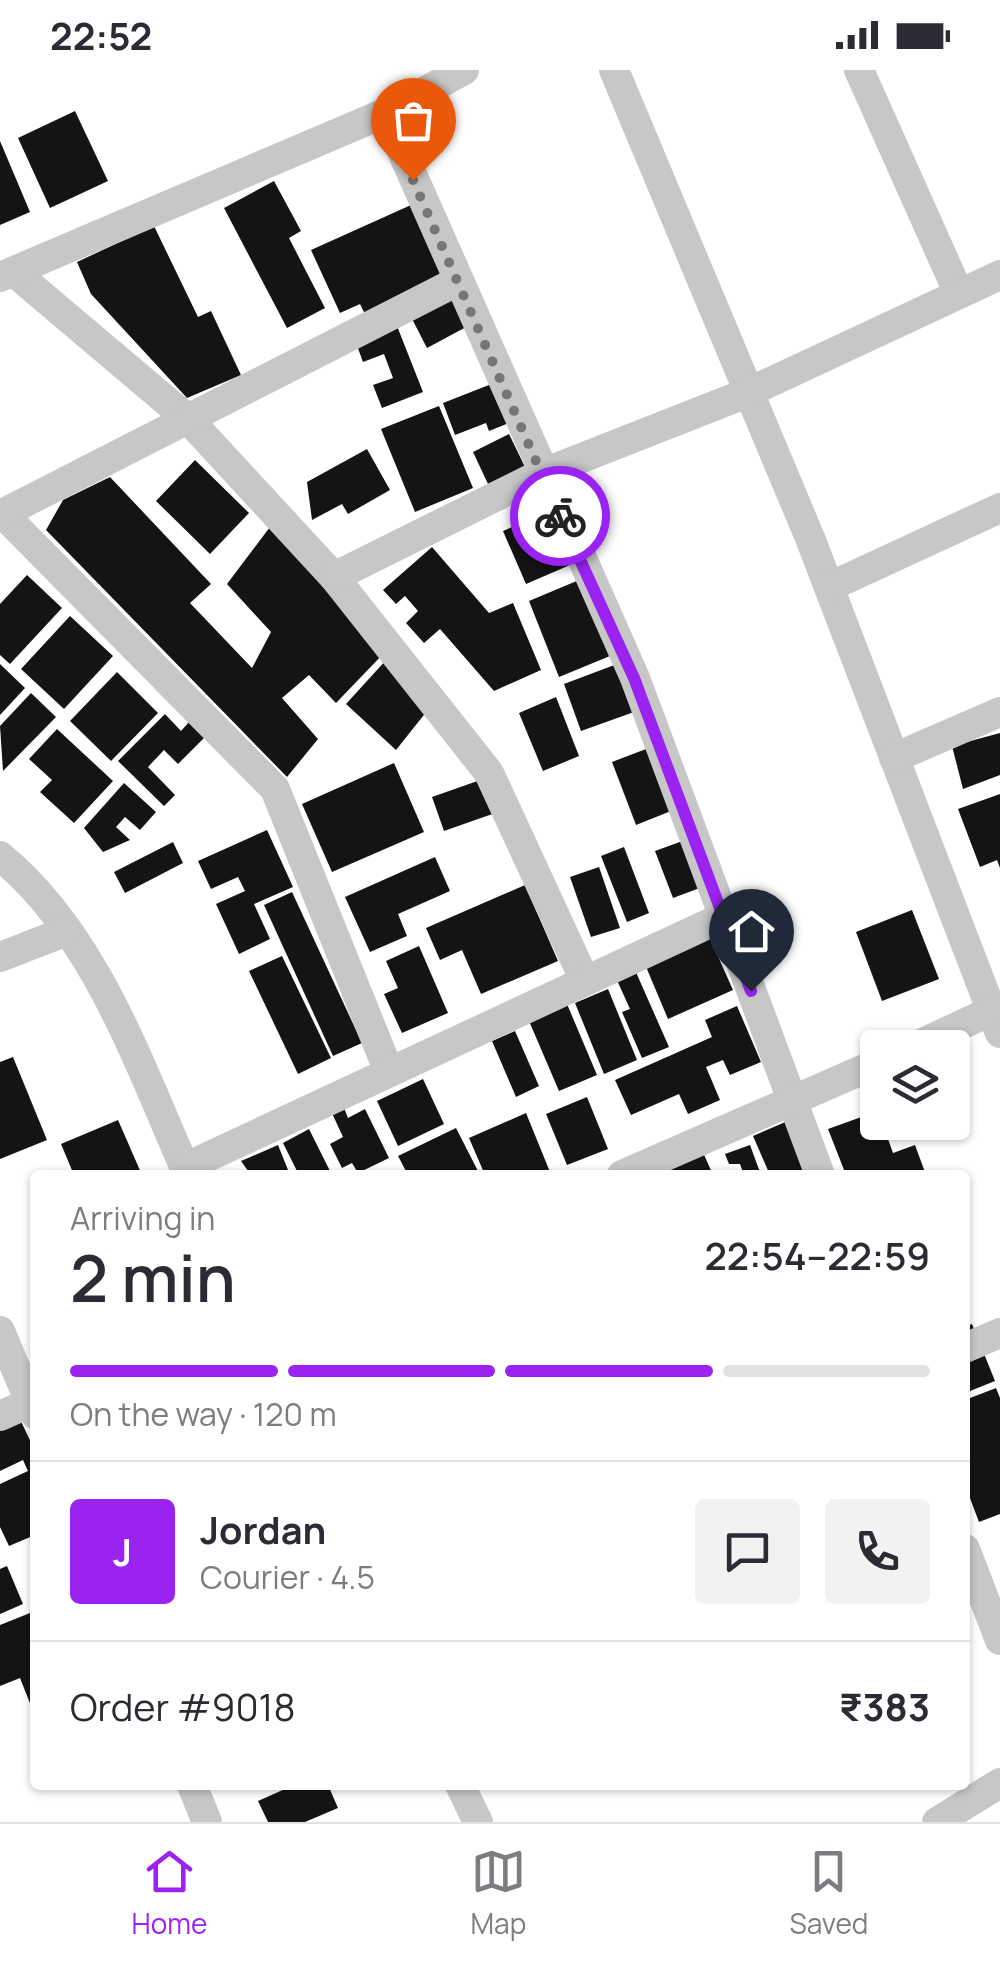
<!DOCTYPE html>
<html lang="en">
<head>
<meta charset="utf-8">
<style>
	body { margin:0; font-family:Manrope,sans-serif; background:#f2f2f3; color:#2b2b33; height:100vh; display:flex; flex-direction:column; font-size:38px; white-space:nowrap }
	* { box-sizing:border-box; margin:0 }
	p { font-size:32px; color:#7c7c81 }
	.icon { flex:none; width:55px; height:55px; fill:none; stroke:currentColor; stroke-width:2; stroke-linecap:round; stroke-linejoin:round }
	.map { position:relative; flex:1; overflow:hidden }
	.drawer { position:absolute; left:30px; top:1100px; width:940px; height:620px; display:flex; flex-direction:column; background:#fff; border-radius:10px; box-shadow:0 2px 8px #0004 }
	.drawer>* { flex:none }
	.buttons { position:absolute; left:860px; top:960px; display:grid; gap:20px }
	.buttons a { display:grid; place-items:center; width:110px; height:110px; border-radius:10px; background:#fff; box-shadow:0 2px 8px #0004; font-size:50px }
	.pin { position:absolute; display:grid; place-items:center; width:85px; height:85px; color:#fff; margin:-102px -42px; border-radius:50% 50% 50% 0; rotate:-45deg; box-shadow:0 0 10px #0007 }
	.pin .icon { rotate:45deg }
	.courier { position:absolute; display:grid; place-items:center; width:100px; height:100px; margin:-50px; border:8px solid #9a23f1; border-radius:50%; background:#fff; color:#222; box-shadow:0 2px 12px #0007 }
	.headline em { font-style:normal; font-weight:600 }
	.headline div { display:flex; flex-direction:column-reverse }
	.headline { display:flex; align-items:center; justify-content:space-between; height:170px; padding:0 40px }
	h1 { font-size:65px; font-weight:600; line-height:75px }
	.bar { display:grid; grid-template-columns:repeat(4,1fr); gap:15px 10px; align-content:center; height:120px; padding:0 40px }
	.bar i { height:12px; border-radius:8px; background:#e1e1e2 }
	.bar .selected { background:#9a23f1 }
	.bar p { grid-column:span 4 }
	.line { display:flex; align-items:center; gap:25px; padding:0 40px; border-top:2px solid #e1e1e2 }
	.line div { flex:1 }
	.round { display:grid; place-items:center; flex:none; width:105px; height:105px; border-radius:10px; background:#f2f2f3 }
	.status { display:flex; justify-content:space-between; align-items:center; height:70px; padding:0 50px; background:#fff; direction:ltr }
	.status svg { height:28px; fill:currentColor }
	.menu { display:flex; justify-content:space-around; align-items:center; height:140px; border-top:2px solid #e1e1e2; background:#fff; font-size:28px; color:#7c7c81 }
	.menu a { display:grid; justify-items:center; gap:5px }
	.menu .selected { color:#9a23f1 }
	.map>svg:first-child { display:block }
	.building { fill:#141414 }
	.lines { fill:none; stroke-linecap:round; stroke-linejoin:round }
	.street { stroke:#c7c7c7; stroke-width:30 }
	.done { stroke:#767676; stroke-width:10; stroke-dasharray:0 18 }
	.route { stroke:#9a23f1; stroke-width:12 }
</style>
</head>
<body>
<div class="status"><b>22:52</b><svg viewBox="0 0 49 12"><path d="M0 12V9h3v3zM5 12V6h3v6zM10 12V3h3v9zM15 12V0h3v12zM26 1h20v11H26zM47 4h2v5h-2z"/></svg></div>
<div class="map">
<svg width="1000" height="1752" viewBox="0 0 1000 1752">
	<rect width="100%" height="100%" fill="#fff"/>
	<g class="building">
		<polygon points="75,41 108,111 50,138 18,68"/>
		<polygon points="0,71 30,142 0,155"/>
		<polygon points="274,111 301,161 289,168 325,238 287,258 224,138"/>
		<polygon points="411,135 445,210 366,246 360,234 340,243 311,180"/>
		<polygon points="154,156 198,247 211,241 241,305 187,328 91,224 77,192"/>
		<polygon points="450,222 468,256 427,278 409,243"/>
		<polygon points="397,256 423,322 382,338 373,315 393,308 384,284 363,292 356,273"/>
		<polygon points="494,313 509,353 489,361 486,353 455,365 443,333"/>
		<polygon points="439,336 473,418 415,442 381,359"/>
		<polygon points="509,364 525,397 488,414 473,382"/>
		<polygon points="367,379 390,420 348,444 342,434 312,450 307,412"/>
		<polygon points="195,390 249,443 210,484 156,431"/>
		<polygon points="110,407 211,514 190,533 252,598 271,562 227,514 270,457 385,582 336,633 309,605 282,628 318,669 287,707 46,460 63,430"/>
		<polygon points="547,442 570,495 526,514 503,461"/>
		<polygon points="432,477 489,543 513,533 541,600 494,621 440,559 424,573 406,553 418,541 405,526 396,534 383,520"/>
		<polygon points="27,505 62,538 10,594 0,585 0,534"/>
		<polygon points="579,510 610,586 559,607 529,531"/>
		<polygon points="70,546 113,586 64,639 21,599"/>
		<polygon points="387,589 431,636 396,680 346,634"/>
		<polygon points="0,594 25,618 0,645"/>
		<polygon points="617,594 634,642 581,661 564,614"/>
		<polygon points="117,602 158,643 111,691 70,651"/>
		<polygon points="31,623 56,647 3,701 0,656"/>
		<polygon points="556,627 579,686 543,701 519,643"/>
		<polygon points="165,644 181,661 191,650 207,665 178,694 164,680 148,697 175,725 164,736 118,691"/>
		<polygon points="57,659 113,711 74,753 40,722 52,710 29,689"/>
		<polygon points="1000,663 1000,705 963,719 952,676"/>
		<polygon points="646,679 671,741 636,755 612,692"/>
		<polygon points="394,693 424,762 332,802 302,734"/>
		<polygon points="486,708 498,742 444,761 432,727"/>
		<polygon points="124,713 156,742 140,760 125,747 116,757 130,770 103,782 84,758"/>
		<polygon points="1000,724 1000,798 997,790 980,797 958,739"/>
		<polygon points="267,760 293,817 254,834 270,869 239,884 216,834 245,821 238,807 211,819 198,791"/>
		<polygon points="688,769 705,816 673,828 655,781"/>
		<polygon points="173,772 183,793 125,823 114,802"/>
		<polygon points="624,777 649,843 627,852 601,786"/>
		<polygon points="435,787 450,821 398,844 407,866 370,882 345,827"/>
		<polygon points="599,797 620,858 591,867 570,807"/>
		<polygon points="525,815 558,891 481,924 462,880 440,890 426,858"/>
		<polygon points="292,822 362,973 333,986 264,835"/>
		<polygon points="912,840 939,909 882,931 856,862"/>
		<polygon points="708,864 733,920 668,949 644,892"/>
		<polygon points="419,876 448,943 402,963 384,924 398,918 386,891"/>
		<polygon points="282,886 331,988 298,1004 249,901"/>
		<polygon points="635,900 669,977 642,988 622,942 630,939 616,908"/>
		<polygon points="608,919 637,990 604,1004 575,933"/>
		<polygon points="567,934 597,1005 559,1021 529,951"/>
		<polygon points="737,936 761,992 730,1005 723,990 706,997 720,1030 688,1044 679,1024 631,1045 615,1010 712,967 705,950"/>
		<polygon points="515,961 539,1016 516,1027 492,971"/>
		<polygon points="13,987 47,1070 0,1089 0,992"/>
		<polygon points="423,1009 444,1054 398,1076 377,1031"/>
		<polygon points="587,1027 608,1079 567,1095 546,1044"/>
		<polygon points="342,1033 348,1048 365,1039 389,1088 358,1103 352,1093 342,1098 330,1074 343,1067 330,1039"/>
		<polygon points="878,1041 878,1052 882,1052 893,1083 915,1075 926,1105 846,1105 828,1059"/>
		<polygon points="526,1043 550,1102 485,1105 469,1068"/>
		<polygon points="118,1050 142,1105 74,1105 61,1074"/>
		<polygon points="790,1050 806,1105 770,1105 753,1066"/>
		<polygon points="456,1058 480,1105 408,1105 398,1086"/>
		<polygon points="309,1059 332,1105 299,1105 283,1073"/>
		<polygon points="278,1075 290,1105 251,1105 241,1091"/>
		<polygon points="750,1075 761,1105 744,1105 740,1094 729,1094 725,1084"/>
		<polygon points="702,1080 713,1105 665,1105 662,1097"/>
		<polygon points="972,1254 995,1311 965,1323 965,1257"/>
		<polygon points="996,1318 1000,1328 1000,1444 979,1452 965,1415 965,1330"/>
		<polygon points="19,1347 35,1381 35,1465 9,1476 0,1457 0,1414 28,1401 23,1390 0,1401 0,1355"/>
		<polygon points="7,1496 23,1534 0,1544 0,1499"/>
		<polygon points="35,1541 35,1646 20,1608 0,1616 0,1555"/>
		<polygon points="294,1715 328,1715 338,1738 305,1752 268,1752 258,1731"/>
	</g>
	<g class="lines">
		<g class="street">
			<polyline points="614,0 810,468 1000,963"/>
			<polyline points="859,0 959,224"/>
			<polyline points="385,43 635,608 820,1105"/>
			<polyline points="14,202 189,350 334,507 489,703 585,911"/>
			<polyline points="0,207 385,43 464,0"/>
			<polyline points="3,444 275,719 389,1002"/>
			<polyline points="0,445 456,212"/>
			<polyline points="334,507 541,404 747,323 1000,205"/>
			<polyline points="829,517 1000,438"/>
			<polyline points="894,688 1000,642"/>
			<path d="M0,786C96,865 139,995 188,1105"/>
			<polyline points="0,887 67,861"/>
			<polyline points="912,978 991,941"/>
			<polyline points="184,1098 723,847"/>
			<polyline points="622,1105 878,993"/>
			<polyline points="0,1261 35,1344"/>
			<polyline points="965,1278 1000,1263"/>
			<polyline points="0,1346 29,1333"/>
			<polyline points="965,1479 1000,1570"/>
			<polyline points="192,1715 207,1752"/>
			<polyline points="460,1715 478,1752"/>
			<polyline points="937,1752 1000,1713"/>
		</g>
	</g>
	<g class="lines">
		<polyline class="done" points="413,110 560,446"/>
		<polyline class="route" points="560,446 634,608 751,921"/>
	</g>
</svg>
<div class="buttons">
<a><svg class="icon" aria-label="layers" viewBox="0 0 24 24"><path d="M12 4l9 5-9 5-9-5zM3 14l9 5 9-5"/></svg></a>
</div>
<div class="pin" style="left:413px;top:110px;background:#ea580c"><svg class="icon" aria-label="bag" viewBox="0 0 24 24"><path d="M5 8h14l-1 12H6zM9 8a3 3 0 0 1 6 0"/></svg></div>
<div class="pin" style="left:751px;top:921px;background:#1f2937"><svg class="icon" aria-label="home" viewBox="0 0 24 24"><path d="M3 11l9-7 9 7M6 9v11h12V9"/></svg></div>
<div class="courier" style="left:560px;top:446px"><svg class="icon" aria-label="bike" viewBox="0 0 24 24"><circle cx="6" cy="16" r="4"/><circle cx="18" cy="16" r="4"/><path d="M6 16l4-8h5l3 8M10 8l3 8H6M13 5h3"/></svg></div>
<section class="drawer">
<div class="headline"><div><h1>2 min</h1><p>Arriving in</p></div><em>22:54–22:59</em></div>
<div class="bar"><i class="selected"></i><i class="selected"></i><i class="selected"></i><i></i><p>On the way · 120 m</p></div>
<div class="line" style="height:180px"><b class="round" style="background:#9a23f1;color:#fff">J</b><div><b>Jordan</b><p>Courier · 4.5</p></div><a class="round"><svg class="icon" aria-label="chat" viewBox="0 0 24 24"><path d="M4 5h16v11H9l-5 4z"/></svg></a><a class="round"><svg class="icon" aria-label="phone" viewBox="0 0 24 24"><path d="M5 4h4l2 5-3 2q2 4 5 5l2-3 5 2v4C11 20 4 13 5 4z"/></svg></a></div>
<div class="line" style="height:130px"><div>Order #9018</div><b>₹383</b></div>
</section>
</div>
<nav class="menu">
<a class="selected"><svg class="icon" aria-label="home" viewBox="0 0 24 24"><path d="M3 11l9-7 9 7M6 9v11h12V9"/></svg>Home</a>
<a><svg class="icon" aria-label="map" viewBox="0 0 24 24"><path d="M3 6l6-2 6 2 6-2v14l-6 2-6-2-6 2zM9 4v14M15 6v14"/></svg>Map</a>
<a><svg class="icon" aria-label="saved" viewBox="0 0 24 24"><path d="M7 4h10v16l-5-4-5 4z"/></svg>Saved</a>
</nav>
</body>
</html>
